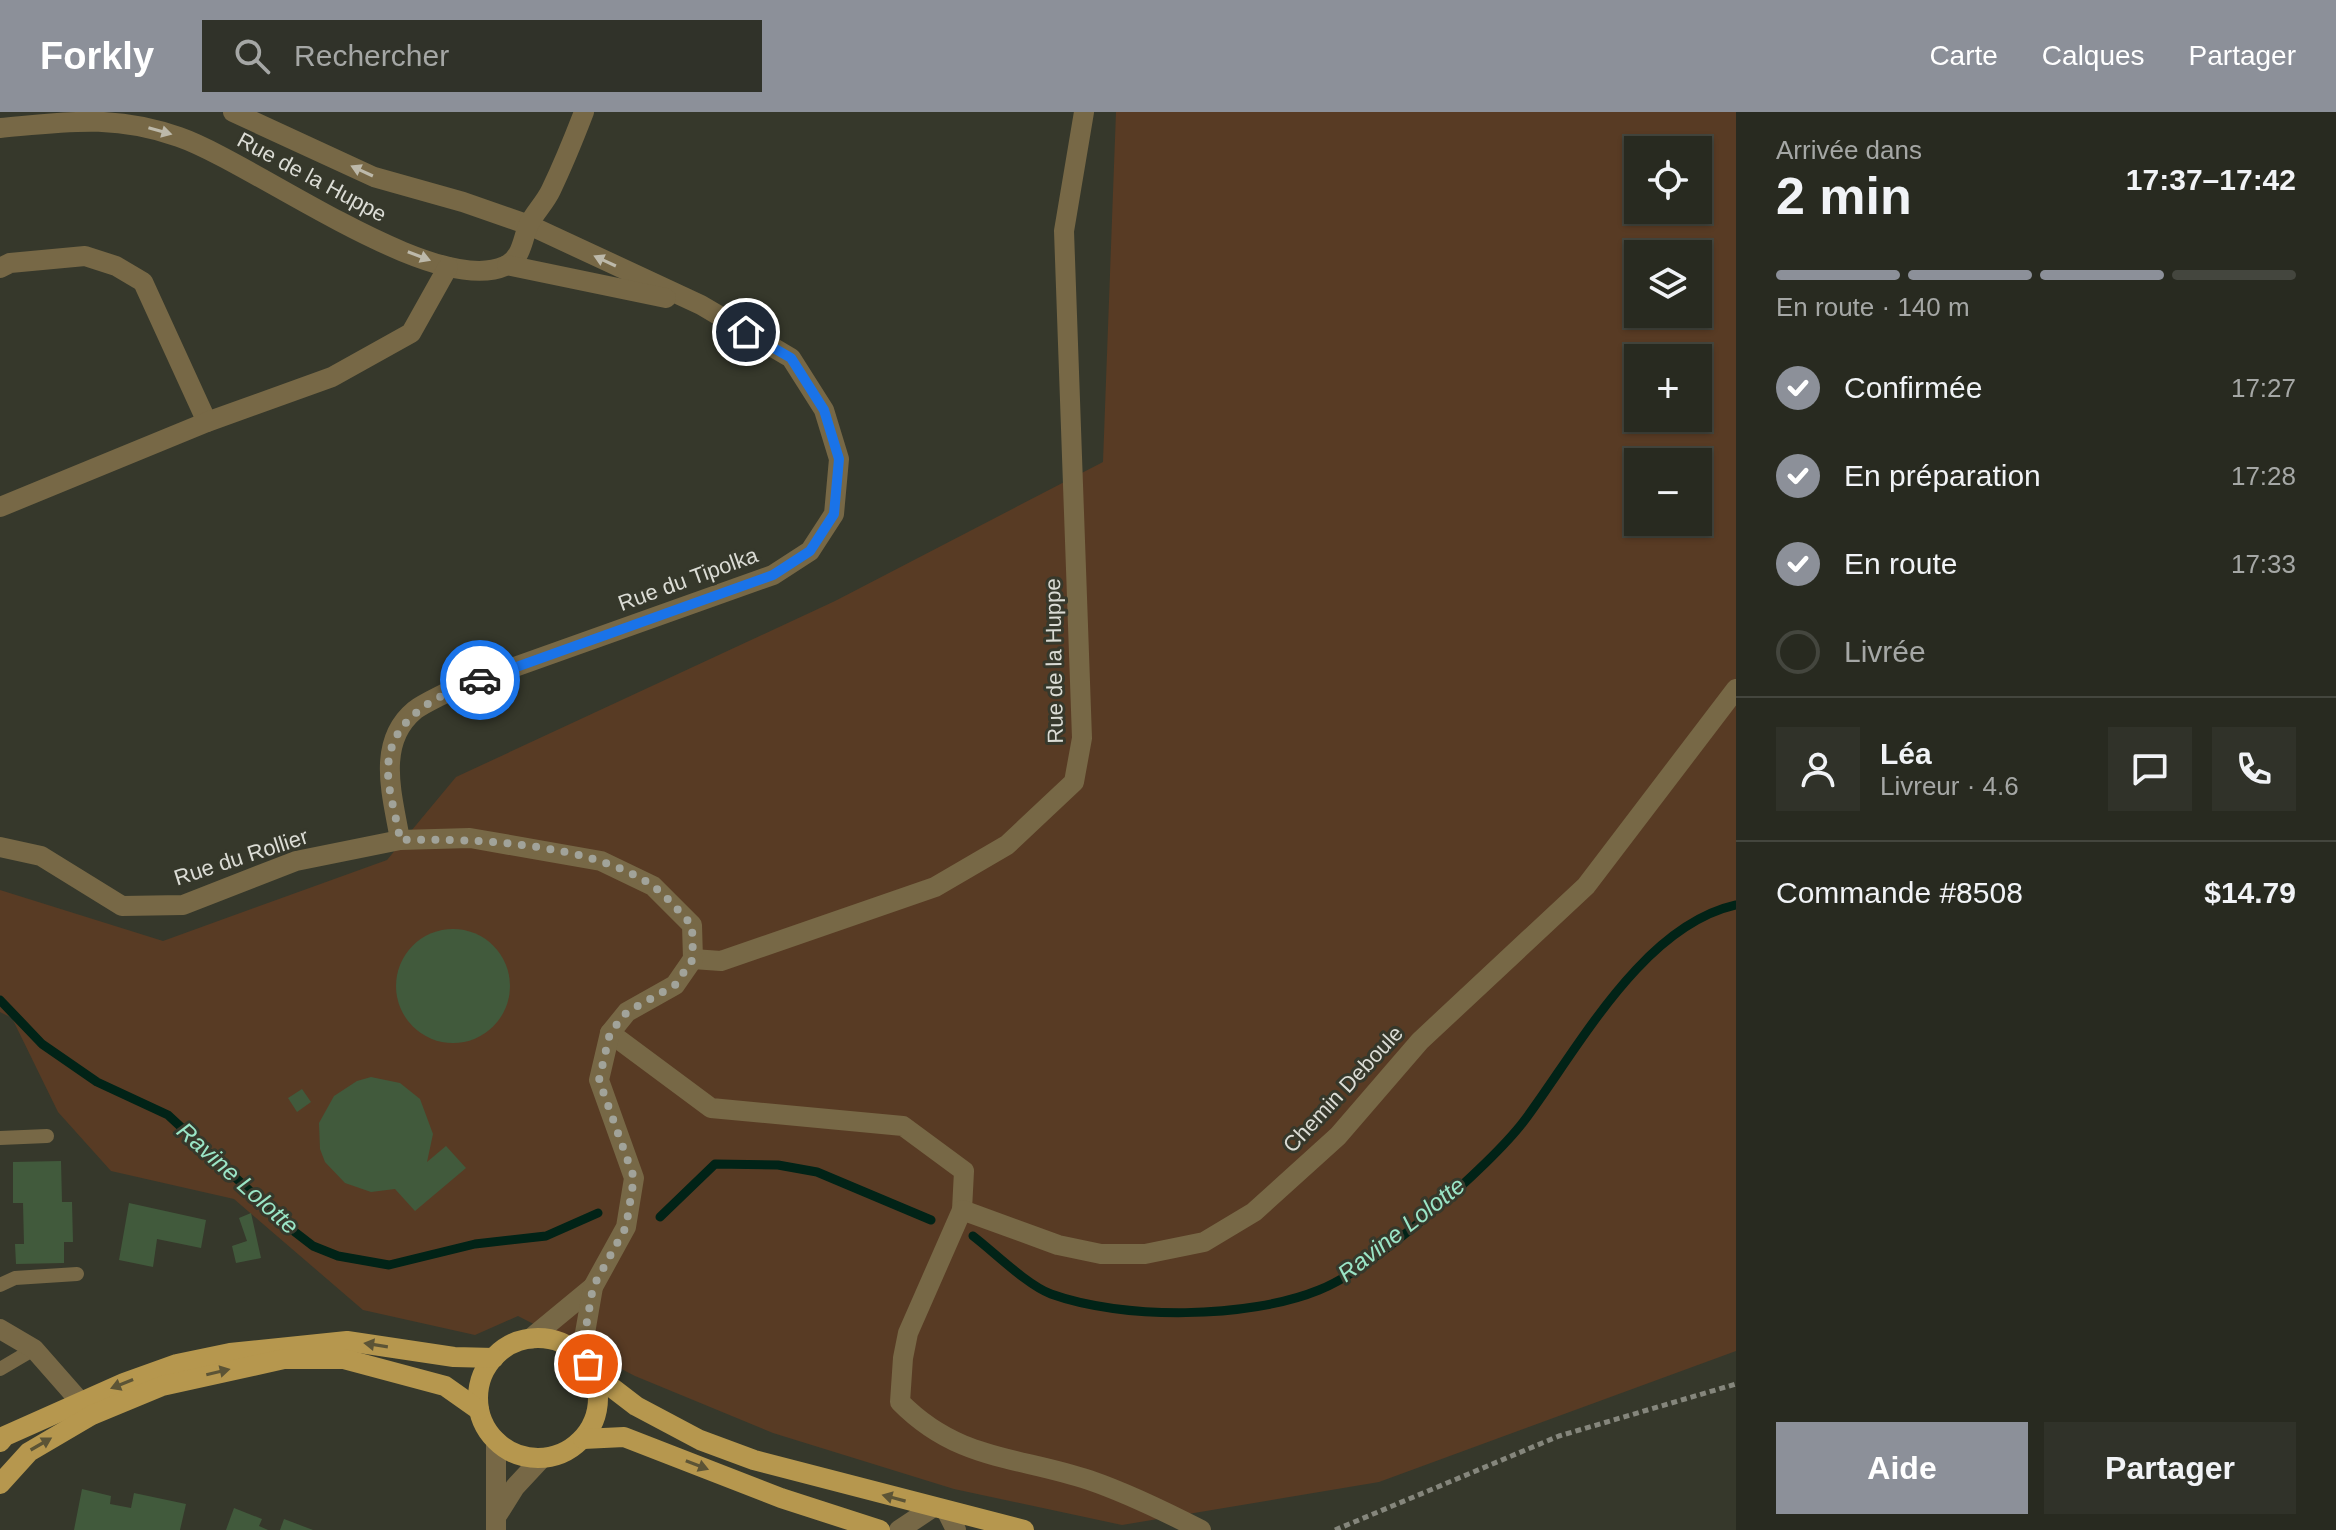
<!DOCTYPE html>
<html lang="fr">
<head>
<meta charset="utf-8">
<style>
	body { margin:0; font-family:Helvetica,sans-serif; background:#303229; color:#f1f3f6; height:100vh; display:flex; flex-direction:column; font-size:30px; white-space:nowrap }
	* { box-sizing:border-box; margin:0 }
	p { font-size:26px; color:#a5a7a5 }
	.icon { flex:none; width:44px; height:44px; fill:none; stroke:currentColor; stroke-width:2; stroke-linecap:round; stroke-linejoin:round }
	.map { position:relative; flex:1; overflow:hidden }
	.sheet { display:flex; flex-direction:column; background:#282a20; width:600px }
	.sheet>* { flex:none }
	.controls { position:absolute; left:1624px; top:24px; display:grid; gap:16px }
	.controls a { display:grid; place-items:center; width:88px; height:88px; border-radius:0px; background:#282a20; box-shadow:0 2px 6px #0004,0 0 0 2px #44463e; font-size:40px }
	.pin { position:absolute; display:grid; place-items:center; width:68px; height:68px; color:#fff; margin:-34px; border:4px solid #fff; border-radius:50%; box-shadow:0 2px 8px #0007 }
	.courier { position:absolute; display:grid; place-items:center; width:80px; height:80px; margin:-40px; border:6px solid #1a73e8; border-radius:50%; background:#fff; color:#222; box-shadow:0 2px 10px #0007 }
	.headline em { font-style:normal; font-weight:700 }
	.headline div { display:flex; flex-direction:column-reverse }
	.headline { display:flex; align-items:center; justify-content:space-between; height:136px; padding:0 40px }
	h1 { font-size:52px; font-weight:700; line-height:60px }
	.bar { display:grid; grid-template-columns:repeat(4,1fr); gap:12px 8px; align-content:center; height:96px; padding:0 40px }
	.bar i { height:10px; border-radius:6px; background:#44463e }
	.bar .selected { background:#8c9099 }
	.bar p { grid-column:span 4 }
	.line { display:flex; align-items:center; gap:20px; padding:0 40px; border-top:2px solid #44463e }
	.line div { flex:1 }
	.round { display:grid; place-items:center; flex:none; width:84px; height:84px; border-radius:0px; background:#303229 }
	ol { padding:0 40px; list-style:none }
	li { display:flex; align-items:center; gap:24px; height:88px }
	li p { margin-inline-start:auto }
	li .icon { padding:8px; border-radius:50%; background:#8c9099; color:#fff; stroke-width:4 }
	li:last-child { color:#a5a7a5 }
	li i { width:44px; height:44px; border:4px solid #44463e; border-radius:50% }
	.action { display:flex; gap:16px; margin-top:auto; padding:16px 40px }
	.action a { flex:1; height:92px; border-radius:0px; background:#8c9099; color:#fff; font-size:32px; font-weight:700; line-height:92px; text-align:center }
	.action a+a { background:#303229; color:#f1f3f6 }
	header { display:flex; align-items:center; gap:48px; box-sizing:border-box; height:112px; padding:0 40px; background:#8c9099; color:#fff }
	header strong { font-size:38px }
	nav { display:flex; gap:44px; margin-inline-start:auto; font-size:28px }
	.search { width:560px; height:72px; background:#303229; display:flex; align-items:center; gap:20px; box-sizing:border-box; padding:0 28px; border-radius:0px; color:#a5a7a5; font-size:30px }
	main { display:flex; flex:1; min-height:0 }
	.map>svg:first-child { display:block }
	.green { fill:#583b24; fill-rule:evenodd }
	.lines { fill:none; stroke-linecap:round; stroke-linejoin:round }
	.stream { stroke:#012317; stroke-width:9 }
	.building { fill:#415a3c }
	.path { stroke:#85867c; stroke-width:5; stroke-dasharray:6 4; stroke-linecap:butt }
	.service { stroke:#776846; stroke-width:14 }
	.minor { stroke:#776846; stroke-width:20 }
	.primary { stroke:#b6974e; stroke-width:20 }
	.oneway { fill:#bdb9aa }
	.oneway2 { fill:#5c5436 }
	.done { stroke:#a1a39a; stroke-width:8; stroke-dasharray:0 14.4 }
	.route { stroke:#1a73e8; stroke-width:10 }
	.labels { text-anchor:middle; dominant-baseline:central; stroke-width:6; stroke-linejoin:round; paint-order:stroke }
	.street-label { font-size:22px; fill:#dbdcd5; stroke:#36382b }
	.water-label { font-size:24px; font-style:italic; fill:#9ae5c6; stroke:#36382b }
</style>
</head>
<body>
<header>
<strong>Forkly</strong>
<div class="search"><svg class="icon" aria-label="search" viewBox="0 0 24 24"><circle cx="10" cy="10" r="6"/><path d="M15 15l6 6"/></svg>Rechercher</div>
<nav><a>Carte</a><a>Calques</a><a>Partager</a></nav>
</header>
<main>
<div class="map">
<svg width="1736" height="1418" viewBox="0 0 1736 1418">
	<rect width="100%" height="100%" fill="#36382b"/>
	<path class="green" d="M1116,0H1736V1239L1379,1370L1122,1413L954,1377L773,1321L635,1264L518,1204L475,1223L363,1198L234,1087L111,1059L58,1000L12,906L0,900V778L163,829L387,748L456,665L835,489L1103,350ZM1638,38H1698V98H1638ZM1638,142H1698V202H1638ZM1638,246H1698V306H1638ZM1638,350H1698V410H1638Z"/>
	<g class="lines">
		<g class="stream">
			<polyline points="0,888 42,932 97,970 168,1003 291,1117 313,1134 338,1144 389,1153 475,1132 546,1124 598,1101"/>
			<polyline points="660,1105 715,1052 778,1053 817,1060 931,1108"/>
			<path d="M973,1124C994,1140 1027,1173 1051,1182C1123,1208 1248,1207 1319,1178C1371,1158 1490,1054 1524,1009C1578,937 1642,814 1736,793"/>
		</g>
	</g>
	<g class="building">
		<circle cx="453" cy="874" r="57"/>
		<polygon points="371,965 400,971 420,987 433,1022 427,1050 446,1034 466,1056 415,1099 395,1077 371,1080 345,1071 325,1050 320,1037 319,1011 334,984 357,969"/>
		<polygon points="302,977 311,990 297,1000 288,986"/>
		<polygon points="61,1049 62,1090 72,1090 73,1130 64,1130 64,1151 16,1152 15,1132 24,1132 23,1091 13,1091 13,1050"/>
		<polygon points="129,1091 206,1108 201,1136 157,1127 153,1155 119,1148"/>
		<polygon points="251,1101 261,1146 236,1151 232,1134 247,1129 239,1106"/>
		<polygon points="82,1377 111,1384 110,1392 131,1396 134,1381 186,1392 180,1418 74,1418"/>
		<polygon points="234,1396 262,1407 259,1414 268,1418 226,1418"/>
		<polygon points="284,1407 313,1418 280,1418"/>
	</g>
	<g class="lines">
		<polyline class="path" points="1335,1418 1559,1324 1736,1272"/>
		<g class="service">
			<polyline points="0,1026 47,1024"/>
			<polyline points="0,1173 15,1166 77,1162"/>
			<polyline points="0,1257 34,1237"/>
		</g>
		<g class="minor">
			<path d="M233,0L374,65L463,90L529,113L701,193L791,246L824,298L839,347L834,402L810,439L773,463L453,577C441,584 426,590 415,598C375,631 393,685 400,728"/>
			<path d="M0,16C66,10 114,2 179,25C254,51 433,186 505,154C522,146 522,129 528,114C534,101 545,91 551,78C563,53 574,26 584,0"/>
			<polyline points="507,153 666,186"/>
			<polyline points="0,156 10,151 85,144 116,154 143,170 207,310"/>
			<polyline points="0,395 207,310 332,265 411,221 448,155"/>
			<polyline points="0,735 41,744 122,794 183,793 296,749 400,728 470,726 601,749 653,774 692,813 693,847"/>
			<polyline points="693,847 721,849 935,775 1007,733 1074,670 1082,626 1064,119 1084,0"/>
			<polyline points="610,921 711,996 903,1014 964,1059 962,1098"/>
			<polyline points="0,1217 34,1237 92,1303"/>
			<polyline points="530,1227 593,1175"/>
			<polyline points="581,1244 593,1175 626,1115 634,1066 599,968 610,921 627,900 675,873 693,847"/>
			<polyline points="947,1400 956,1418"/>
			<polyline points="498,1402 515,1375 542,1346"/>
			<polyline points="496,1418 496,1329"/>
			<polyline points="899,1418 932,1396"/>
			<path d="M1201,1418C1166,1400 1127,1381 1089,1368C1017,1344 958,1349 900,1290L903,1246L908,1221L962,1098L1058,1133L1101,1142H1145L1204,1130L1254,1100L1338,1024L1420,929L1586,774L1736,577"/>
		</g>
		<g class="primary">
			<circle cx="538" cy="1286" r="60"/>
			<polyline points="593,1261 636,1294 700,1328 754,1348 1024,1418"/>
			<polyline points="583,1327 624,1325 781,1386 880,1418"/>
			<polyline points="0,1330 5,1324 124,1271 177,1252 230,1241 347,1229 454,1245 494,1246"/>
			<polyline points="0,1372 29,1340 92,1303 162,1274 284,1247 344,1247 445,1274 479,1298"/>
		</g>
	</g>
	<defs><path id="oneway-solid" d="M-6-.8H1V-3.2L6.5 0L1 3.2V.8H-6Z" transform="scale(2)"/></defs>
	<g class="oneway">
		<use href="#oneway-solid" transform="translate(160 19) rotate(16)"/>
		<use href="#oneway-solid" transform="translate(362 59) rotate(-155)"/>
		<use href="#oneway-solid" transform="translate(419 144) rotate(21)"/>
		<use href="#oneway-solid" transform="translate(605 149) rotate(-155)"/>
	</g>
	<g class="oneway2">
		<use href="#oneway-solid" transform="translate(376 1233) rotate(-171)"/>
		<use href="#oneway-solid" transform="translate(218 1260) rotate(-13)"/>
		<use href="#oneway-solid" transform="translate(122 1272) rotate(158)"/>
		<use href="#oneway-solid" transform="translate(41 1332) rotate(-30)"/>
		<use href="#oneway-solid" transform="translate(697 1353) rotate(21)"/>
		<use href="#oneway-solid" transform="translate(894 1386) rotate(-165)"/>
	</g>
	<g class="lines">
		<path class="done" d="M480,568C437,583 388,606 388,659C388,681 397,706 400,728C474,726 591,731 653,774C667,784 680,801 692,813L693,847L675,873L627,900L610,921L599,968L634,1066L626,1115L593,1175L581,1244L588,1252"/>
		<polyline class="route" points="480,568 773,463 810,439 834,402 839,347 824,298 791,246 746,220"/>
	</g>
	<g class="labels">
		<g class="street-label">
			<text transform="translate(312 65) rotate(28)">Rue de la Huppe</text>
			<text transform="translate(688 467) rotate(-20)">Rue du Tipolka</text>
			<text transform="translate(1054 549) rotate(-91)">Rue de la Huppe</text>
			<text transform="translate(241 745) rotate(-18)">Rue du Rollier</text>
			<text transform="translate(1343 977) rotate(-47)">Chemin Deboule</text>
		</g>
		<g class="water-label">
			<text transform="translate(238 1066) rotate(42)">Ravine Lolotte</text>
			<text transform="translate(1401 1117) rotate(-38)">Ravine Lolotte</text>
		</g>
	</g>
</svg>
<div class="controls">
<a><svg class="icon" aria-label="locate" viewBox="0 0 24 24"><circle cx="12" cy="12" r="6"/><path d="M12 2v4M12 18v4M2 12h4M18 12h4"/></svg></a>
<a><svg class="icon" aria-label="layers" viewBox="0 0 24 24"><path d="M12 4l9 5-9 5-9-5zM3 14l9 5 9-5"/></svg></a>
<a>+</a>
<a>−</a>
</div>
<div class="pin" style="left:588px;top:1252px;background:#ea580c"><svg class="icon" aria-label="bag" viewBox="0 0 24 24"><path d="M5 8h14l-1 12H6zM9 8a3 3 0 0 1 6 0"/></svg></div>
<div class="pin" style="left:746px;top:220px;background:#1f2937"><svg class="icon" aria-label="home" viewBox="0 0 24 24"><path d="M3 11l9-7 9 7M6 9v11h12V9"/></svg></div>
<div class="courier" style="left:480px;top:568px"><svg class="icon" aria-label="car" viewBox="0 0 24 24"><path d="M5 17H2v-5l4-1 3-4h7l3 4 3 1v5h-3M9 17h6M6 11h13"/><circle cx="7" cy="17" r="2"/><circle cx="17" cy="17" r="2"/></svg></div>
</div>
<section class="sheet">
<div class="headline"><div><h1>2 min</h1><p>Arrivée dans</p></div><em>17:37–17:42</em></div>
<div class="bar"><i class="selected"></i><i class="selected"></i><i class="selected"></i><i></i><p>En route · 140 m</p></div>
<ol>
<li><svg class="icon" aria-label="check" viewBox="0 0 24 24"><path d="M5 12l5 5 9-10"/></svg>Confirmée<p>17:27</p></li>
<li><svg class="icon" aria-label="check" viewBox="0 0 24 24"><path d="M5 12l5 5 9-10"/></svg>En préparation<p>17:28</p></li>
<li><svg class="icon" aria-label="check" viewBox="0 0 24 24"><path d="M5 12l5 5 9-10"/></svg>En route<p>17:33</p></li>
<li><i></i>Livrée</li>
</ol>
<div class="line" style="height:144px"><a class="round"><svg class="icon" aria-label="person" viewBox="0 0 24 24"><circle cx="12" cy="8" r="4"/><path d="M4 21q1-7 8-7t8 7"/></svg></a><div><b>Léa</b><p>Livreur · 4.6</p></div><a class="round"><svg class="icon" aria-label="chat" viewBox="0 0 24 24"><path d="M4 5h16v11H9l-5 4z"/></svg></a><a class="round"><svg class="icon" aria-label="phone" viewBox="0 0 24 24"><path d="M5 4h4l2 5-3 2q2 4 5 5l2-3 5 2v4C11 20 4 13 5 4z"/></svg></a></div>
<div class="line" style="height:104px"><div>Commande #8508</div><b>$14.79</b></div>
<div class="action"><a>Aide</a><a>Partager</a></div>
</section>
</main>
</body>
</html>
